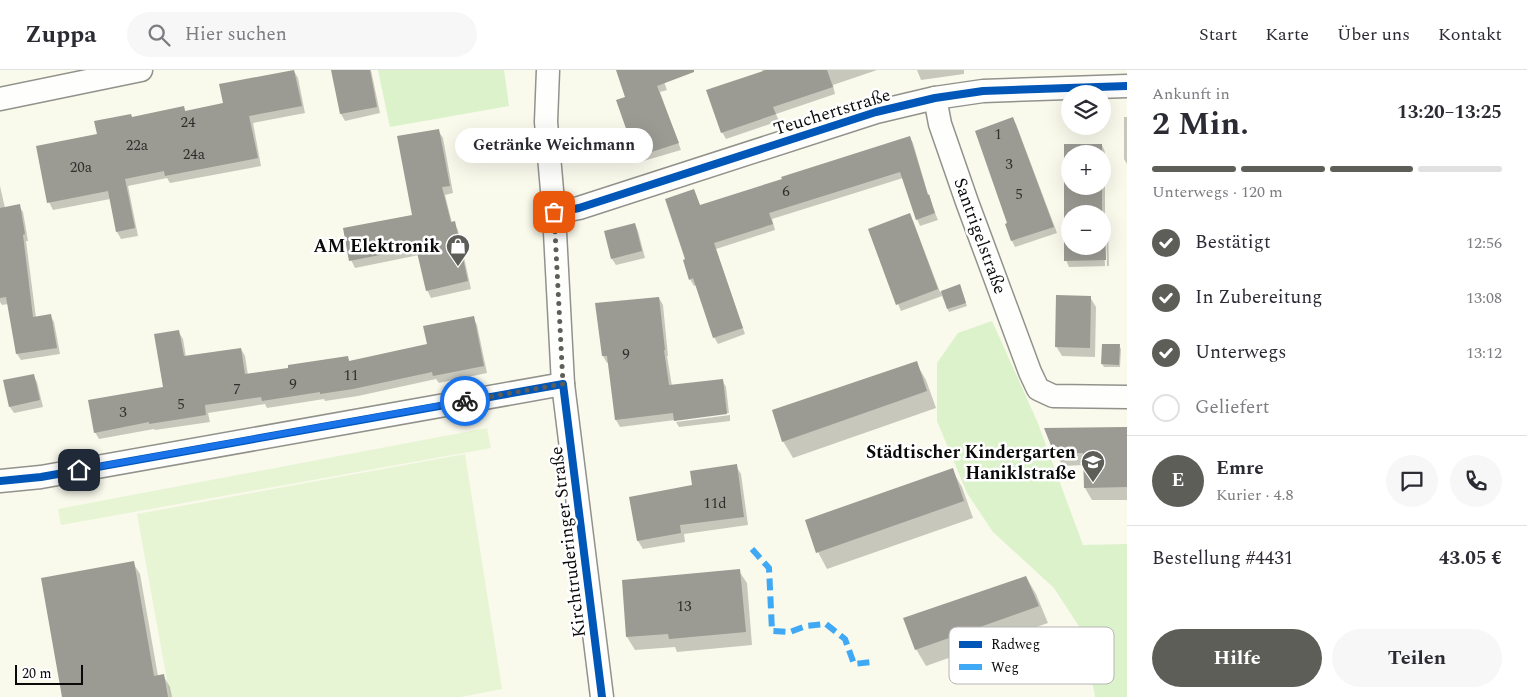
<!DOCTYPE html>
<html lang="de">
<head>
<meta charset="utf-8">
<style>
	body { margin:0; font-family:Spectral,serif; background:#f7f7f7; color:#2b2b33; height:100vh; display:flex; flex-direction:column; font-size:19px; white-space:nowrap }
	* { box-sizing:border-box; margin:0 }
	p { font-size:16px; color:#7c7c81 }
	.icon { flex:none; width:28px; height:28px; fill:none; stroke:currentColor; stroke-width:2; stroke-linecap:round; stroke-linejoin:round }
	.map { position:relative; flex:1; overflow:hidden }
	.sheet { display:flex; flex-direction:column; background:#fff; width:400px }
	.sheet>* { flex:none }
	.controls { position:absolute; left:1061px; top:15px; display:grid; gap:10px }
	.controls a { display:grid; place-items:center; width:50px; height:50px; border-radius:50%; background:#fff; box-shadow:0 5px 20px #0002; font-size:25px }
	.scale { position:absolute; left:15px; bottom:12px; width:68px; box-sizing:border-box; padding-left:5px; border:2px solid #0a0a0a; border-top:0; font-size:14px; line-height:18px; white-space:nowrap; color:#0a0a0a; -webkit-text-stroke:4px #fff; paint-order:stroke }
	.pin { position:absolute; display:grid; place-items:center; width:42px; height:42px; color:#fff; margin:-21px; border-radius:10px; box-shadow:0 2px 8px #0006 }
	.courier { position:absolute; display:grid; place-items:center; width:50px; height:50px; margin:-25px; border:4px solid #1a73e8; border-radius:50%; background:#fff; color:#222; box-shadow:0 1px 6px #0007 }
	.bubble { position:absolute; height:35px; border-radius:18px; background:#fff; box-shadow:0 5px 20px #0002; font-size:16px; font-weight:700; line-height:35px; text-align:center }
	.summary em { font-style:normal; font-weight:700 }
	.summary div { display:flex; flex-direction:column-reverse }
	.summary { display:flex; align-items:center; justify-content:space-between; height:85px; padding:0 25px }
	h1 { font-size:32px; font-weight:700; line-height:38px }
	.bar { display:grid; grid-template-columns:repeat(4,1fr); gap:8px 5px; align-content:center; height:60px; padding:0 25px }
	.bar i { height:6px; border-radius:4px; background:#e1e1e2 }
	.bar .on { background:#5e5e59 }
	.bar p { grid-column:span 4 }
	.line { display:flex; align-items:center; gap:12px; padding:0 25px; border-top:1px solid #e1e1e2 }
	.line div { flex:1 }
	.round { display:grid; place-items:center; flex:none; width:52px; height:52px; border-radius:26px; background:#f7f7f7 }
	ol { padding:0 25px; list-style:none }
	li { display:flex; align-items:center; gap:15px; height:55px }
	li p { margin-inline-start:auto }
	li .icon { padding:5px; border-radius:50%; background:#5e5e59; color:#fff; stroke-width:4 }
	li:last-child { color:#7c7c81 }
	li i { width:28px; height:28px; border:2px solid #e1e1e2; border-radius:50% }
	.primary-button { display:flex; gap:10px; margin-top:auto; padding:10px 25px }
	.primary-button a { flex:1; height:58px; border-radius:30px; background:#5e5e59; color:#fff; font-size:20px; font-weight:700; line-height:58px; text-align:center }
	.primary-button a+a { background:#f7f7f7; color:#2b2b33 }
	header { display:flex; align-items:center; gap:30px; box-sizing:border-box; height:70px; padding:0 25px; background:#fff; border-bottom:1px solid #e1e1e2 }
	header strong { font-size:24px }
	nav { display:flex; gap:28px; margin-inline-start:auto; font-size:18px }
	.search { width:350px; height:45px; background:#f7f7f7; display:flex; align-items:center; gap:12px; box-sizing:border-box; padding:0 18px; border-radius:28px; color:#7c7c81; font-size:19px }
	main { display:flex; flex:1; min-height:0 }
	.map>svg:first-child { display:block }
	.green { fill:#dbf2ca }
	.pitch { fill:#e7f5d4 }
	.shadow { fill:#0003; fill-rule:evenodd }
	.building { fill:#9b9a93 }
	.lines { fill:none; stroke-linecap:round; stroke-linejoin:round }
	.minor-casing { stroke:#92928c; stroke-width:25 }
	.minor { stroke:#fefefc; stroke-width:22 }
	.quiet { stroke:#3fa9f5; stroke-width:6; stroke-dasharray:12 6; stroke-linecap:butt }
	.cycleway-casing { stroke:#fff; stroke-width:11 }
	.cycleway { stroke:#0057b8; stroke-width:8 }
	.done { stroke:#5e5e59; stroke-width:5; stroke-dasharray:0 9 }
	.route { stroke:#1a73e8; stroke-width:6 }
	.labels { text-anchor:middle; dominant-baseline:central; stroke-width:5; stroke-linejoin:round; paint-order:stroke }
	.number-label { font-size:15px; fill:#2e2e2c }
	.street-label { font-size:18px; fill:#0a0a0a; stroke:#fff }
	.poi-label { font-size:18px; font-weight:bold; fill:#0a0a0a; stroke:#fff; text-anchor:end }
	.key { fill:#fff; stroke:#b6b6b6; stroke-width:1 }
	.key-label { font-size:14px; fill:#0a0a0a }
</style>
</head>
<body>
<header>
<strong>Zuppa</strong>
<div class="search"><svg class="icon" aria-label="search" viewBox="0 0 24 24"><circle cx="10" cy="10" r="6"/><path d="M15 15l6 6"/></svg>Hier suchen</div>
<nav><a>Start</a><a>Karte</a><a>Über uns</a><a>Kontakt</a></nav>
</header>
<main>
<div class="map">
<svg width="1127" height="627" viewBox="0 0 1127 627">
	<rect width="100%" height="100%" fill="#f9f9ec"/>
	<g class="green">
		<polygon points="378,0 504,0 509,36 390,57"/>
		<polygon points="992,251 1037,351 1083,475 1127,474 1127,627 1095,627 1084,564 1054,518 993,462 967,423 937,351 937,293 958,263"/>
	</g>
	<g class="pitch">
		<polygon points="487,358 491,378 61,455 58,439"/>
		<polygon points="465,384 502,619 460,627 170,627 137,444"/>
	</g>
	<g class="shadow">
		<polygon points="333,0 371,0 380,43 345,51 341,44"/>
		<polygon points="617,0 660,0 667,20 660,22 681,80 640,92 637,86 626,28"/>
		<polygon points="762,0 877,0 833,15 835,24 776,44 779,51 726,69 722,62 763,2"/>
		<polygon points="917,0 964,0 964,4 921,10"/>
		<polygon points="294,1 298,8 305,43 253,53 261,96 170,113 167,108 128,116 138,166 121,169 117,162 110,129 53,140 49,132 98,65 132,48 184,38 186,42 224,34"/>
		<polygon points="1124,47 1127,47 1127,94 1124,89"/>
		<polygon points="1012,48 1016,54 1057,163 1015,177 1012,171 1009,154"/>
		<polygon points="438,60 443,68 453,123 445,125 452,153 454,153 458,160 471,219 431,228 427,220 419,185 355,198 351,190 413,146"/>
		<polygon points="910,67 913,73 929,128 938,150 920,156 917,149 903,108 772,149 775,160 716,179 745,264 718,274 714,267 697,215 694,216 690,209 687,190 694,120 700,136 784,110"/>
		<path d="M1065,75H1102L1105,82V152L1103,150L1105,196H1107L1106,154L1108,157L1109,196L1069,197L1066,190ZM1070,84H1102V116H1070ZM1070,144H1102V176H1070Z"/>
		<polygon points="0,116 5,138 19,136 23,142 28,171 26,171 36,248 50,245 54,252 60,284 21,290 17,284 8,234 2,235 0,232"/>
		<polygon points="909,145 913,151 940,222 960,215 967,236 949,242 942,226 901,241 898,234"/>
		<polygon points="635,154 638,161 645,188 616,195 612,189"/>
		<polygon points="1090,227 1096,237 1095,287 1062,286 1056,276"/>
		<polygon points="659,228 663,235 668,286 667,286 672,316 722,310 726,317 729,343 675,349 675,351 675,350 620,357 616,350 609,292 607,293 603,286 597,235"/>
		<polygon points="473,247 477,255 487,303 439,313 436,309 358,326 325,331 324,329 267,338 265,334 208,343 210,352 155,360 154,359 99,369 95,362 165,318 178,261 183,269 186,287 241,279 245,286 248,305 290,299 347,287 350,292 428,275"/>
		<polygon points="1103,275 1119,276 1121,279 1120,297 1104,297 1102,294"/>
		<polygon points="916,293 926,310 936,338 793,388 783,371"/>
		<polygon points="33,305 37,312 43,337 14,343 10,337"/>
		<polygon points="730,345 730,351 679,357 676,352"/>
		<polygon points="1127,358 1127,430 1092,430 1085,418 1084,395 1063,396 1055,383"/>
		<polygon points="736,396 741,404 748,455 684,464 685,472 643,479 638,471 630,428 693,416"/>
		<polygon points="952,400 962,417 973,448 827,499 818,482"/>
		<polygon points="133,493 140,504 158,606 163,605 170,617 172,627 63,627"/>
		<polygon points="739,501 747,513 752,575 677,582 675,577 635,580 627,567"/>
		<polygon points="1026,507 1036,524 1048,553 926,596 916,579"/>
	</g>
	<g class="building">
		<polygon points="294,0 302,36 249,46 258,88 165,106 164,101 125,109 135,158 116,162 108,121 47,133 36,76 97,64 94,51 131,44 132,47 184,36 185,41 223,33 219,14"/>
		<polygon points="331,0 370,0 377,37 340,44"/>
		<polygon points="616,0 694,0 694,2 657,16 679,73 636,87 616,30 625,27"/>
		<polygon points="766,0 827,0 833,17 773,37 776,44 721,63 706,20"/>
		<polygon points="1013,47 1054,157 1011,171 1005,154 1007,153 975,61"/>
		<polygon points="439,59 450,116 442,117 451,152 455,151 468,211 426,221 416,178 349,191 343,158 412,145 397,66"/>
		<polygon points="910,66 928,125 929,124 935,143 916,150 900,102 769,143 773,154 714,173 743,258 713,268 693,208 689,210 683,190 685,189 665,129 694,119 700,135 782,109 781,107"/>
		<polygon points="1064,74 1102,74 1102,84 1070,84 1070,116 1102,116 1102,144 1070,144 1070,176 1102,176 1102,149 1105,149 1106,190 1064,191"/>
		<polygon points="20,134 25,164 23,165 33,247 51,244 57,278 16,284 6,227 0,228 0,138"/>
		<polygon points="910,143 938,219 896,235 868,159"/>
		<polygon points="635,153 642,181 611,189 604,161"/>
		<polygon points="960,214 966,233 947,239 941,221"/>
		<polygon points="1056,225 1091,226 1090,278 1055,277"/>
		<polygon points="659,227 665,280 664,280 669,315 723,309 727,344 674,351 673,343 615,350 607,286 602,286 595,233"/>
		<polygon points="474,246 484,296 433,306 432,302 353,319 320,324 320,322 262,331 261,327 205,335 206,345 149,354 149,352 94,363 88,330 163,317 154,264 179,260 184,286 241,278 245,304 288,298 288,295 348,286 349,291 427,274 423,256"/>
		<polygon points="1102,274 1120,274 1119,295 1101,294"/>
		<polygon points="917,291 927,321 782,372 772,340"/>
		<polygon points="34,304 40,330 9,337 3,310"/>
		<polygon points="1127,357 1127,417 1084,418 1083,383 1054,383 1044,358"/>
		<polygon points="737,394 744,447 680,455 681,463 637,471 629,427 692,415 690,401"/>
		<polygon points="953,398 964,431 816,483 805,450"/>
		<polygon points="134,491 154,606 164,604 168,627 62,627 41,508"/>
		<polygon points="740,499 746,562 669,569 668,564 626,567 622,510"/>
		<polygon points="1026,506 1039,536 915,580 903,548"/>
	</g>
	<g class="lines">
		<g class="minor-casing">
			<g id="minor">
				<polyline points="548,0 546,52 554,143 563,314 602,627"/>
				<polyline points="935,28 940,54 967,132 1030,302 1038,319 1053,326 1127,327"/>
				<polyline points="0,29 141,0"/>
				<polyline points="554,143 579,138 876,42 935,28 983,21 1127,16"/>
				<polyline points="0,411 41,407 563,314"/>
			</g>
		</g>
		<use href="#minor" class="minor"/>
		<polyline class="quiet" points="752,479 769,498 772,561 790,562 806,556 826,554 845,569 854,594 872,592"/>
		<g class="cycleway-casing">
			<g id="cycleway">
				<polyline points="554,143 579,138 876,42 935,28 983,21 1127,16"/>
				<polyline points="0,411 41,407 563,314 602,627"/>
			</g>
		</g>
		<use href="#cycleway" class="cycleway"/>
	</g>
	<g class="lines">
		<polyline class="done" points="465,331 563,314 554,142"/>
		<polyline class="route" points="79,400 465,331"/>
	</g>
	<defs>
		<g id="shop-pin" transform="scale(1.25)"><path d="M0 17L-7.5 6A9.5 9.5 0 1 1 7.5 6Z" fill="#5e5e59" stroke="#fff"/><path d="M-5-2.5h2.3a2.7 3.5 0 0 1 5.4 0H5L5.5 6h-11ZM-1.5-2.5h3a1.5 2.3 0 0 0-3 0Z" fill="#fff"/></g>
		<g id="school-pin" transform="scale(1.25)"><path d="M0 17L-7.5 6A9.5 9.5 0 1 1 7.5 6Z" fill="#5e5e59" stroke="#fff"/><path d="M0-5L7-2L0 1L-7-2ZM-4 1L0 2.5L4 1V4Q0 6-4 4Z" fill="#fff"/></g>
	</defs>
	<g fill-rule="evenodd">
		<use href="#shop-pin" x="458" y="176"/>
		<use href="#school-pin" x="1093" y="392"/>
	</g>
	<g class="labels">
		<g class="number-label">
			<text x="188" y="52">24</text>
			<text x="998" y="64">1</text>
			<text x="137" y="75">22a</text>
			<text x="194" y="84">24a</text>
			<text x="1009" y="94">3</text>
			<text x="81" y="97">20a</text>
			<text x="786" y="121">6</text>
			<text x="1019" y="124">5</text>
			<text x="626" y="284">9</text>
			<text x="351" y="305">11</text>
			<text x="293" y="314">9</text>
			<text x="237" y="319">7</text>
			<text x="181" y="334">5</text>
			<text x="123" y="342">3</text>
			<text x="715" y="433">11d</text>
			<text x="684" y="536">13</text>
		</g>
		<g class="street-label">
			<text transform="translate(832 42) rotate(-17)">Teuchertstraße</text>
			<text transform="translate(980 166) rotate(70)">Santrigelstraße</text>
			<text transform="translate(568 472) rotate(-97)">Kirchtruderinger Straße</text>
		</g>
		<g class="poi-label">
			<text x="440" y="176">AM Elektronik</text>
			<text x="1076" y="382">Städtischer Kindergarten<tspan x="1076" dy="21">Haniklstraße</tspan></text>
		</g>
	</g>
	<rect x="949" y="557" width="165" height="57" rx="8" class="key"/>
	<rect x="959" y="571" width="23" height="7" fill="#0057b8"/>
	<rect x="959" y="594" width="23" height="6" fill="#3fa9f5"/>
	<g class="key-label">
		<text x="991" y="579">Radweg</text>
		<text x="991" y="602">Weg</text>
	</g>
</svg>
<div class="controls">
<a><svg class="icon" aria-label="layers" viewBox="0 0 24 24"><path d="M12 4l9 5-9 5-9-5zM3 14l9 5 9-5"/></svg></a>
<a>+</a>
<a>−</a>
</div>
<div class="scale">20 m</div>
<div class="pin" style="left:554px;top:142px;background:#ea580c"><svg class="icon" aria-label="bag" viewBox="0 0 24 24"><path d="M5 8h14l-1 12H6zM9 8a3 3 0 0 1 6 0"/></svg></div>
<div class="pin" style="left:79px;top:400px;background:#1f2937"><svg class="icon" aria-label="home" viewBox="0 0 24 24"><path d="M3 11l9-7 9 7M6 9v11h12V9"/></svg></div>
<div class="courier" style="left:465px;top:331px"><svg class="icon" aria-label="bike" viewBox="0 0 24 24"><circle cx="6" cy="16" r="4"/><circle cx="18" cy="16" r="4"/><path d="M6 16l4-8h5l3 8M10 8l3 8H6M13 5h3"/></svg></div>
<div class="bubble" style="left:455px;top:58px;width:198px">Getränke Weichmann</div>
</div>
<section class="sheet">
<div class="summary"><div><h1>2 Min.</h1><p>Ankunft in</p></div><em>13:20–13:25</em></div>
<div class="bar"><i class="on"></i><i class="on"></i><i class="on"></i><i></i><p>Unterwegs · 120 m</p></div>
<ol>
<li><svg class="icon" aria-label="check" viewBox="0 0 24 24"><path d="M5 12l5 5 9-10"/></svg>Bestätigt<p>12:56</p></li>
<li><svg class="icon" aria-label="check" viewBox="0 0 24 24"><path d="M5 12l5 5 9-10"/></svg>In Zubereitung<p>13:08</p></li>
<li><svg class="icon" aria-label="check" viewBox="0 0 24 24"><path d="M5 12l5 5 9-10"/></svg>Unterwegs<p>13:12</p></li>
<li><i></i>Geliefert</li>
</ol>
<div class="line" style="height:90px"><b class="round" style="background:#5e5e59;color:#fff">E</b><div><b>Emre</b><p>Kurier · 4.8</p></div><a class="round"><svg class="icon" aria-label="chat" viewBox="0 0 24 24"><path d="M4 5h16v11H9l-5 4z"/></svg></a><a class="round"><svg class="icon" aria-label="phone" viewBox="0 0 24 24"><path d="M5 4h4l2 5-3 2q2 4 5 5l2-3 5 2v4C11 20 4 13 5 4z"/></svg></a></div>
<div class="line" style="height:65px"><div>Bestellung #4431</div><b>43.05 €</b></div>
<div class="primary-button"><a>Hilfe</a><a>Teilen</a></div>
</section>
</main>
</body>
</html>
